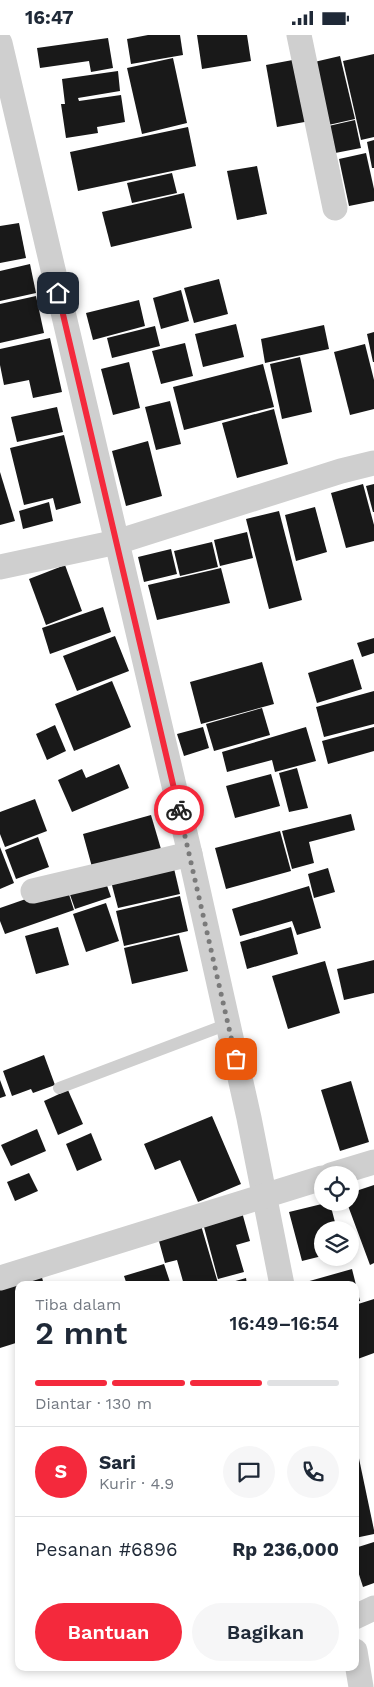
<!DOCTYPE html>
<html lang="id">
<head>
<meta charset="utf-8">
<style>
	body { margin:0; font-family:"Work Sans",sans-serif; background:#f6f6f7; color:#1f2937; height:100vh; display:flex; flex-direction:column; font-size:19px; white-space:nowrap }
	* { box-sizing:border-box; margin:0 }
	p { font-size:16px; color:#747a83 }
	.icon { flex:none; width:28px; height:28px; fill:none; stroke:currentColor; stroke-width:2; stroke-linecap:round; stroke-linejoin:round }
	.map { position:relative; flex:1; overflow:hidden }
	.drawer { position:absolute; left:15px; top:1246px; width:344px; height:390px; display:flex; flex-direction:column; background:#fff; border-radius:10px; box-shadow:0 2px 8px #0003 }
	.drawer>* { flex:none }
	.fabs { position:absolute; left:314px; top:1131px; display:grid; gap:10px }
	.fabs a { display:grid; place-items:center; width:45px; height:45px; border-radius:50%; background:#fff; box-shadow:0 2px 8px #0003; font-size:25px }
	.pin { position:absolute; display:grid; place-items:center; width:42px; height:42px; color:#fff; margin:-21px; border-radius:10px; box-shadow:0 2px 8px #0006 }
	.courier { position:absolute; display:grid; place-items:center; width:50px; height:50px; margin:-25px; border:4px solid #f4293c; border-radius:50%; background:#fff; color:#222; box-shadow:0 1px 6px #0007 }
	.overview em { font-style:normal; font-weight:600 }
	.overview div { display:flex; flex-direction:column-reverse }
	.overview { display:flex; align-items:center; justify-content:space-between; height:85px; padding:0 20px }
	h1 { font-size:32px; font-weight:600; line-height:38px }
	.bar { display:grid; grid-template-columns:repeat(4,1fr); gap:8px 5px; align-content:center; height:60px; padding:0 20px }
	.bar i { height:6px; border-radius:4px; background:#e0e1e3 }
	.bar .active { background:#f4293c }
	.bar p { grid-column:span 4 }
	.line { display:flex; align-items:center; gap:12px; padding:0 20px; border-top:1px solid #e0e1e3 }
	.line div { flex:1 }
	.round { display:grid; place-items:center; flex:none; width:52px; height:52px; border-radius:26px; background:#f6f6f7 }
	.button { display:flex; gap:10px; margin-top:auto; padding:10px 20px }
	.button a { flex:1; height:58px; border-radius:30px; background:#f4293c; color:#fff; font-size:20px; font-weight:600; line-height:58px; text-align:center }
	.button a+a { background:#f6f6f7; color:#1f2937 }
	.status { display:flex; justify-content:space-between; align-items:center; height:35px; padding:0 25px; background:#fff; direction:ltr }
	.status svg { height:14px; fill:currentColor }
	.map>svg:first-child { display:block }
	.building { fill:#191919 }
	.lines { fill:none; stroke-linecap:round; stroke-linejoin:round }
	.lane { stroke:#cfcfcf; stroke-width:12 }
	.street { stroke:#cfcfcf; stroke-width:25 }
	.done { stroke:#7a7a7a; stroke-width:5; stroke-dasharray:0 9 }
	.route { stroke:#f4293c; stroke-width:6 }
</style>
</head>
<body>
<div class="status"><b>16:47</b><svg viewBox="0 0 49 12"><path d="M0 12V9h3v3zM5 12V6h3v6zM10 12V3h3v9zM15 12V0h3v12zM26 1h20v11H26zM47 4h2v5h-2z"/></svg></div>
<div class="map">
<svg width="374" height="1652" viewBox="0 0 374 1652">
	<rect width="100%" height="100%" fill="#fff"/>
	<g class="building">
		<polygon points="148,0 180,0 183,20 131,29 127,4"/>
		<polygon points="197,0 247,0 251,26 202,34"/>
		<polygon points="108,3 113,33 91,37 89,26 40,33 37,13"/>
		<polygon points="374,19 374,102 361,105 343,26"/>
		<polygon points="340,21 355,84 324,91 310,28"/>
		<polygon points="173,23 187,88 142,99 127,33"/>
		<polygon points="298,24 310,86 277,92 266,30"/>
		<polygon points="118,36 120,56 78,63 79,66 121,60 125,87 97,92 98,98 66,103 61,69 65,69 62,44"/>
		<polygon points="355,85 361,113 330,119 324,92"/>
		<polygon points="188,92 196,131 78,156 70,117"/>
		<polygon points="374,105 374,133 372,133 367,107"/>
		<polygon points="366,118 374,154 374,166 349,171 339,124"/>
		<polygon points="257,131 267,179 237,185 227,136"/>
		<polygon points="172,138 177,158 132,168 127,148"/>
		<polygon points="184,158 192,193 111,212 102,177"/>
		<polygon points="19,188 26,223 0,228 0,191"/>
		<polygon points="30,229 36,258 0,266 0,236"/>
		<polygon points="219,244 228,279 194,288 184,253"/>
		<polygon points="181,255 189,286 161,294 153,263"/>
		<polygon points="36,261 44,298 0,308 0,269"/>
		<polygon points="139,265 145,291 93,305 86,278"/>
		<polygon points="236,289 244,322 203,332 195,299"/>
		<polygon points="324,290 329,314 265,328 261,304"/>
		<polygon points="155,291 160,311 112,323 107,303"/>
		<polygon points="374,297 374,327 373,327 367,299"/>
		<polygon points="50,303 62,357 33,363 29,345 4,350 0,330 0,314"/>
		<polygon points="185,308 193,341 161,349 152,316"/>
		<polygon points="365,309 374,345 374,374 350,380 334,317"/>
		<polygon points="300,322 312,377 282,384 270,329"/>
		<polygon points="129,327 140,373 113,380 101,334"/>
		<polygon points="263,329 274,372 184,395 173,352"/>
		<polygon points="170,366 181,409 156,415 145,372"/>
		<polygon points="57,372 63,397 17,407 11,382"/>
		<polygon points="274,374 288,429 237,443 222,388"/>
		<polygon points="64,400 81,468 56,475 53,463 24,470 10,413"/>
		<polygon points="148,406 162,461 126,471 112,416"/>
		<polygon points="0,437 15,486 0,490"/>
		<polygon points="363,449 374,490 374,506 346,513 331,458"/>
		<polygon points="374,449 374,477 373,477 366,451"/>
		<polygon points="49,467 53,486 23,494 19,476"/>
		<polygon points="315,472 327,517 296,526 285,480"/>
		<polygon points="279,476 302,565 269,574 246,484"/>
		<polygon points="247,497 253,523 220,531 214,505"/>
		<polygon points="212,507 218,532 180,541 174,516"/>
		<polygon points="171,514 177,539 144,547 138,522"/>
		<polygon points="65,530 82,576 46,590 29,544"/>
		<polygon points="221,533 230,568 157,585 148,550"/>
		<polygon points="103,572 111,597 50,619 42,593"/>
		<polygon points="115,601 129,636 77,656 63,621"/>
		<polygon points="374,603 374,618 362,622 357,608"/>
		<polygon points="353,624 362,654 317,668 308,638"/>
		<polygon points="262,627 274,669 201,689 190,647"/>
		<polygon points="112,646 131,692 74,716 55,669"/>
		<polygon points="374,656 374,689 324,702 316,672"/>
		<polygon points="262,673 270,700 214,716 206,689"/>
		<polygon points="55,690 66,716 47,725 36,699"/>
		<polygon points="203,692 209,713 184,721 177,699"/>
		<polygon points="306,692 316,726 275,737 272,725 227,737 222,717"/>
		<polygon points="374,692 374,716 328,729 322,706"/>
		<polygon points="119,729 129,753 72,777 58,745 82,734 86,743"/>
		<polygon points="297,733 308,773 289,777 279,738"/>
		<polygon points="271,739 280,771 235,783 226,751"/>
		<polygon points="35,764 47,796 5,812 0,799 0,777"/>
		<polygon points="351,779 355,795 309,807 314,828 292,834 282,796"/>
		<polygon points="151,780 161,814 92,832 83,799"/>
		<polygon points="280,796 291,836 226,854 215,813"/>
		<polygon points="38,802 49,832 16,844 5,815"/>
		<polygon points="0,812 14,848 0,854"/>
		<polygon points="172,825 180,859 118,873 109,839"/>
		<polygon points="328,833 335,857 314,863 308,839"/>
		<polygon points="104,842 111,862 75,874 68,854"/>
		<polygon points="66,850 74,875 5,899 0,886 0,873"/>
		<polygon points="309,851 321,893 297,900 292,886 240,901 232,874"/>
		<polygon points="180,861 188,896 124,911 116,876"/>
		<polygon points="106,868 119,906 86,917 73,879"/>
		<polygon points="58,892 69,930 36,939 25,901"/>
		<polygon points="291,892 298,919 247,934 240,907"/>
		<polygon points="179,900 188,936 132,949 124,913"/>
		<polygon points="374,925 374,958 344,965 337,934"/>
		<polygon points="325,926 340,978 288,994 272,941"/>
		<polygon points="44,1020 55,1050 33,1058 31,1054 12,1061 3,1036"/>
		<polygon points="0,1045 6,1061 0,1063"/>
		<polygon points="351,1046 369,1107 340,1116 321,1055"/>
		<polygon points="68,1055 83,1089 58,1100 44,1066"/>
		<polygon points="212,1081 241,1149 198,1167 180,1125 155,1135 144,1109"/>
		<polygon points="37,1094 46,1116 11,1131 1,1110"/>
		<polygon points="91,1098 102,1125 77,1136 66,1109"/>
		<polygon points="29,1138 38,1156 15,1166 7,1147"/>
		<polygon points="374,1150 374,1228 370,1230 347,1168 350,1168 350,1158"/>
		<polygon points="326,1168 330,1168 337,1195 322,1195 322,1221 302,1226 289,1177"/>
		<polygon points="240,1170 250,1206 236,1210 244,1237 218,1244 201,1181"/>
		<polygon points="200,1187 218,1248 211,1250 184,1250 177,1225 165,1228 157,1199"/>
		<polygon points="164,1229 171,1250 127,1250 124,1241"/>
		<polygon points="352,1234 360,1266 355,1267 355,1250 306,1250 306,1247"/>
		<polygon points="40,1235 44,1250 19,1250 19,1307 0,1313 0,1247"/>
		<polygon points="246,1243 247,1250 225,1250 225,1249"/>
		<polygon points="374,1264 374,1318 355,1325 355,1284 359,1282 355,1270"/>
		<polygon points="355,1414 357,1414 374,1495 374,1499 355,1503"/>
		<polygon points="374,1507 374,1548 363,1552 355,1527 355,1513"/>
	</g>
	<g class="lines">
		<polyline class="lane" points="59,1053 228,989"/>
		<g class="street">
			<polyline points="299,0 335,173"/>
			<polyline points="0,8 190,819 249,1083 282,1250"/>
			<polyline points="0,532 117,507 341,436 374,428"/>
			<polyline points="33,856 190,819"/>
			<polyline points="331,1140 374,1127"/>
			<polyline points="0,1243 322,1143"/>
			<polyline points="355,1582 374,1573"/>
			<polyline points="355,1616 361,1652"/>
		</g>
	</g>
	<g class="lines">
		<polyline class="done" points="179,775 236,1024"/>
		<polyline class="route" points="58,258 179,775"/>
	</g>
</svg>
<div class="fabs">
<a><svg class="icon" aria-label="locate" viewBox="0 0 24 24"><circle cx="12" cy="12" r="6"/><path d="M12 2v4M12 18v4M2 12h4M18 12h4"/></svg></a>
<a><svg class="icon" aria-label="layers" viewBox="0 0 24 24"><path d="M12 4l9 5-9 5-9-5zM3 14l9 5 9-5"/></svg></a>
</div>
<div class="pin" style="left:236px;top:1024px;background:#ea580c"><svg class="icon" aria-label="bag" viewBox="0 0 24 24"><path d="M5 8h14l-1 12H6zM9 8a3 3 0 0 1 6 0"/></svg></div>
<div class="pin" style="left:58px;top:258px;background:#1f2937"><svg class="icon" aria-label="home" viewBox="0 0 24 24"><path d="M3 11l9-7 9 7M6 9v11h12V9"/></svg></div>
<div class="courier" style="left:179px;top:775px"><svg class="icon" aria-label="bike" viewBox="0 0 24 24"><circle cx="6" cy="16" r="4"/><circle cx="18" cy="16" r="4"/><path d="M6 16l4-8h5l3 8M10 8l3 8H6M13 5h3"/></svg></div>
<section class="drawer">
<div class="overview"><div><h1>2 mnt</h1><p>Tiba dalam</p></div><em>16:49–16:54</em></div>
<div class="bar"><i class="active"></i><i class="active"></i><i class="active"></i><i></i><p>Diantar · 130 m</p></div>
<div class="line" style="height:90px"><b class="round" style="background:#f4293c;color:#fff">S</b><div><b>Sari</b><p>Kurir · 4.9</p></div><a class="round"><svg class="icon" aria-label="chat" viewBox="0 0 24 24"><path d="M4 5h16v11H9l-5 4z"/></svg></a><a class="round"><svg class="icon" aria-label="phone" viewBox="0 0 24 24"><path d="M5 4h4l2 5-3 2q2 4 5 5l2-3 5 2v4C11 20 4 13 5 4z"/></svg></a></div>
<div class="line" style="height:65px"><div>Pesanan #6896</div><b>Rp 236,000</b></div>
<div class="button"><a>Bantuan</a><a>Bagikan</a></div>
</section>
</div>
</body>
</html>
